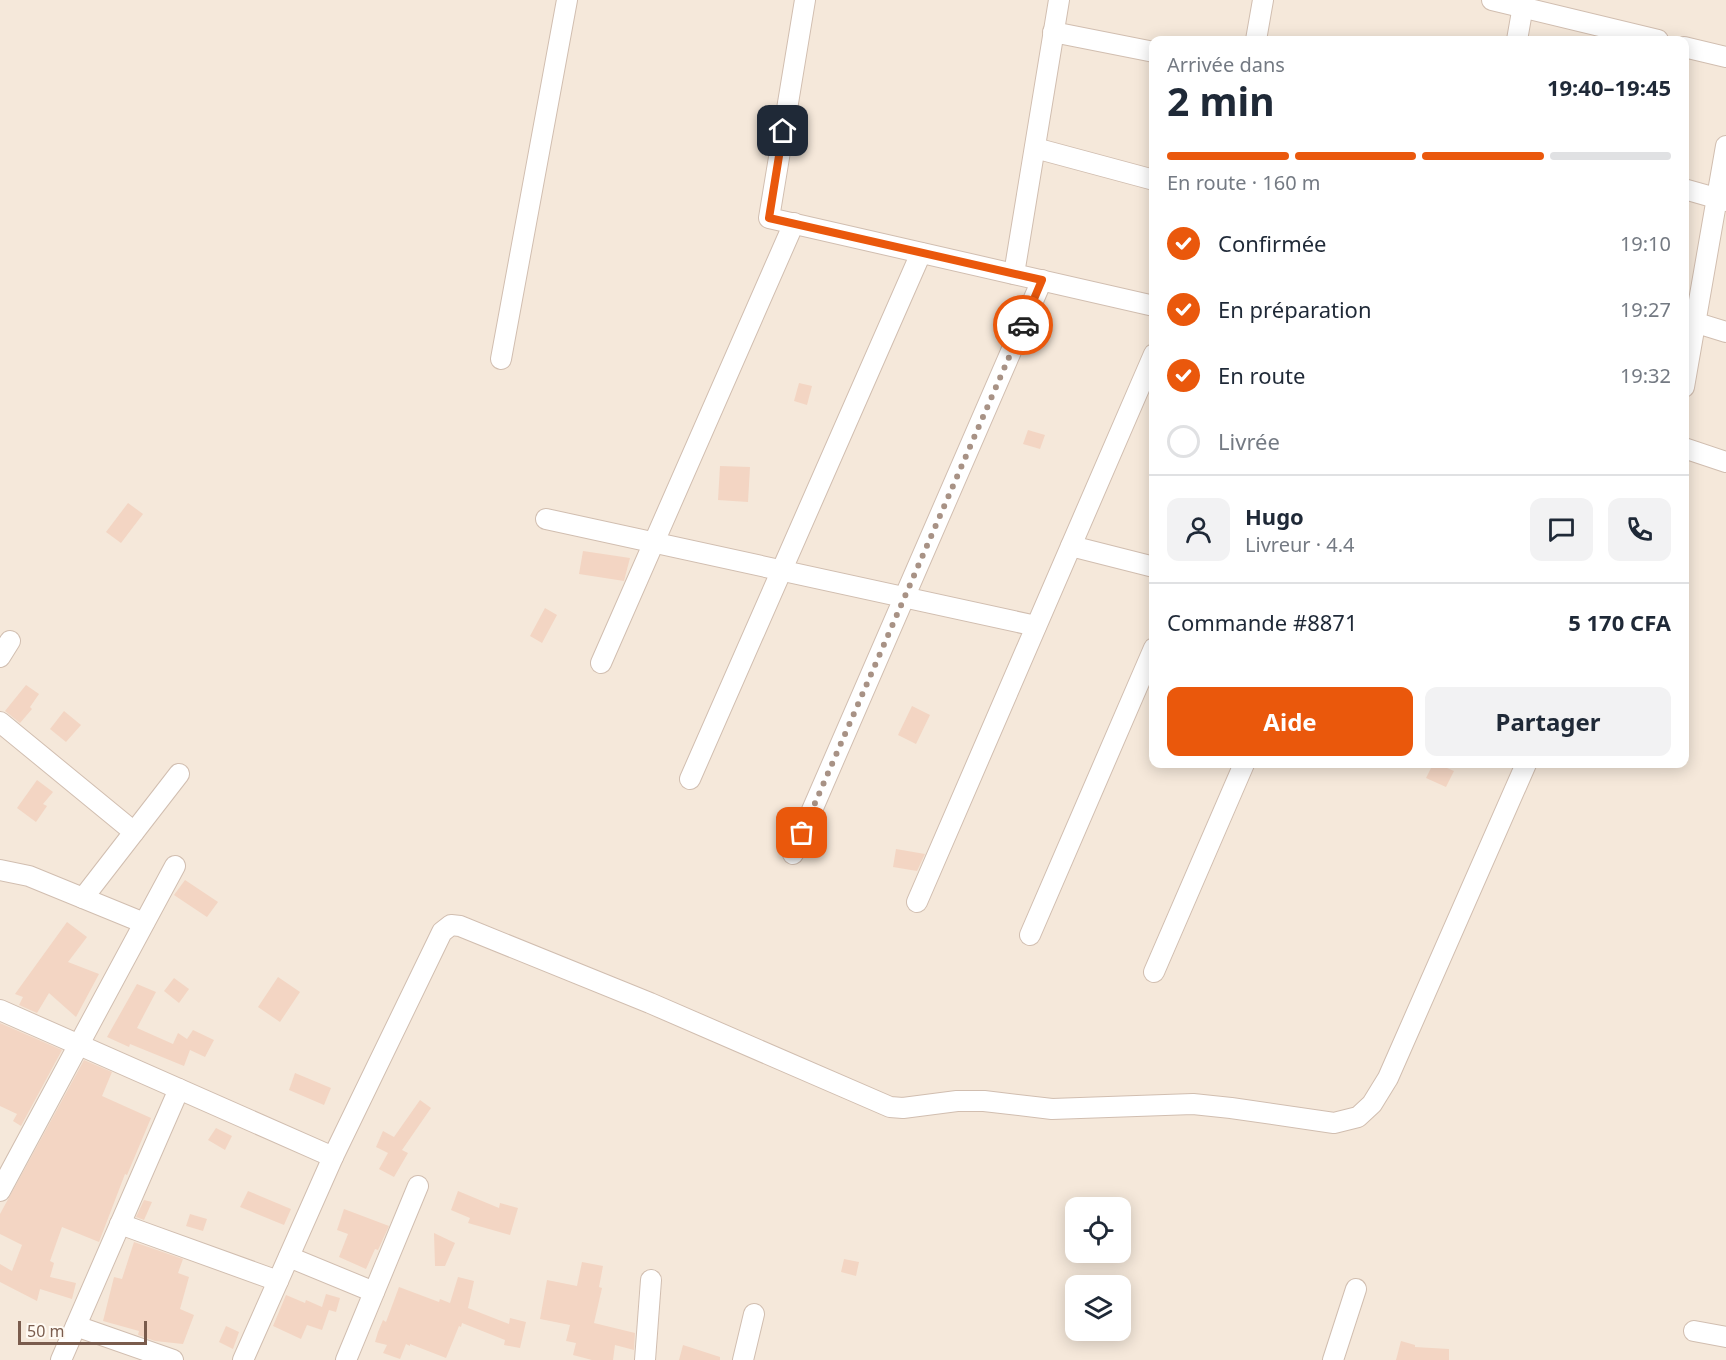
<!DOCTYPE html>
<html lang="fr">
<head>
<meta charset="utf-8">
<style>
	body { margin:0; font-family:"Noto Sans",sans-serif; background:#f2f2f3; color:#1f2937; height:100vh; display:flex; flex-direction:column; font-size:22px; white-space:nowrap }
	* { box-sizing:border-box; margin:0 }
	p { font-size:20px; color:#747a83 }
	.icon { flex:none; width:33px; height:33px; fill:none; stroke:currentColor; stroke-width:2; stroke-linecap:round; stroke-linejoin:round }
	.map { position:relative; flex:1; overflow:hidden }
	.panel { position:absolute; left:1149px; top:36px; width:540px; height:732px; display:flex; flex-direction:column; background:#fff; border-radius:12px; box-shadow:0 3px 15px #0003 }
	.panel>* { flex:none }
	.tools { position:absolute; left:1065px; top:1197px; display:grid; gap:12px }
	.tools a { display:grid; place-items:center; width:66px; height:66px; border-radius:12px; background:#fff; box-shadow:0 3px 15px #0003; font-size:30px }
	.scale { position:absolute; left:18px; bottom:15px; width:129px; box-sizing:border-box; padding-left:6px; border:3px solid #7a5c4d; border-top:0; font-size:16px; line-height:21px; white-space:nowrap; color:#7a5c4d; -webkit-text-stroke:4px #fffaf3; paint-order:stroke }
	.pin { position:absolute; display:grid; place-items:center; width:51px; height:51px; color:#fff; margin:-26px; border-radius:12px; box-shadow:0 3px 9px #0006 }
	.courier { position:absolute; display:grid; place-items:center; width:60px; height:60px; margin:-30px; border:4px solid #ea580c; border-radius:50%; background:#fff; color:#222; box-shadow:0 2px 8px #0007 }
	.head em { font-style:normal; font-weight:700 }
	.head div { display:flex; flex-direction:column-reverse }
	.head { display:flex; align-items:center; justify-content:space-between; height:102px; padding:0 18px }
	h1 { font-size:39px; font-weight:700; line-height:45px }
	.bar { display:grid; grid-template-columns:repeat(4,1fr); gap:9px 6px; align-content:center; height:72px; padding:0 18px }
	.bar i { height:8px; border-radius:4px; background:#e0e1e3 }
	.bar .active { background:#ea580c }
	.bar p { grid-column:span 4 }
	.line { display:flex; align-items:center; gap:15px; padding:0 18px; border-top:2px solid #e0e1e3 }
	.line div { flex:1 }
	.round { display:grid; place-items:center; flex:none; width:63px; height:63px; border-radius:12px; background:#f2f2f3 }
	ol { padding:0 18px; list-style:none }
	li { display:flex; align-items:center; gap:18px; height:66px }
	li p { margin-inline-start:auto }
	li .icon { padding:6px; border-radius:50%; background:#ea580c; color:#fff; stroke-width:4 }
	li:last-child { color:#747a83 }
	li i { width:33px; height:33px; border:3px solid #e0e1e3; border-radius:50% }
	.cta { display:flex; gap:12px; margin-top:auto; padding:12px 18px }
	.cta a { flex:1; height:69px; border-radius:12px; background:#ea580c; color:#fff; font-size:24px; font-weight:700; line-height:69px; text-align:center }
	.cta a+a { background:#f2f2f3; color:#1f2937 }
	.map>svg:first-child { display:block }
	.residential { fill:#f5e8da; fill-rule:evenodd }
	.building { fill:#f3d5c3 }
	.lines { fill:none; stroke-linecap:round; stroke-linejoin:round }
	.street-casing { stroke:#d1beb0; stroke-width:22 }
	.street { stroke:#fff; stroke-width:20 }
	.done { stroke:#a89285; stroke-width:6; stroke-dasharray:0 10.8 }
	.route { stroke:#ea580c; stroke-width:8 }
</style>
</head>
<body>
<div class="map">
<svg width="1726" height="1360" viewBox="0 0 1726 1360">
	<rect width="100%" height="100%" fill="#fdf6ec"/>
	<path class="residential" d="M0,0H1726V1360H0ZM1154,40H1684V764H1154ZM1076,1208H1120V1252H1076ZM1076,1286H1120V1330H1076Z"/>
	<g class="building">
		<polygon points="799,383 812,386 807,405 794,401"/>
		<polygon points="1028,430 1045,435 1040,449 1023,444"/>
		<polygon points="720,466 750,467 748,502 718,500"/>
		<polygon points="128,503 143,514 121,543 106,532"/>
		<polygon points="583,551 630,558 624,581 579,574"/>
		<polygon points="545,608 557,615 542,643 530,636"/>
		<polygon points="26,685 39,694 30,707 32,709 20,723 5,711"/>
		<polygon points="912,706 930,715 916,744 898,735"/>
		<polygon points="64,711 81,725 66,742 50,729"/>
		<polygon points="1433,764 1438,764 1454,771 1446,787 1426,778"/>
		<polygon points="37,780 53,792 43,804 47,806 36,822 17,808"/>
		<polygon points="896,849 925,854 917,871 893,867"/>
		<polygon points="185,880 218,902 207,917 174,895"/>
		<polygon points="67,922 87,937 68,962 99,974 76,1017 49,993 37,1013 19,1005 23,997 15,994"/>
		<polygon points="278,977 300,992 280,1022 258,1007"/>
		<polygon points="174,978 189,989 179,1003 164,991"/>
		<polygon points="137,984 156,992 137,1028 173,1044 178,1033 187,1039 193,1030 214,1040 205,1057 190,1050 184,1066 130,1044 129,1047 107,1037"/>
		<polygon points="0,1023 62,1050 21,1126 13,1121 17,1114 0,1106"/>
		<polygon points="84,1060 112,1072 102,1096 151,1118 127,1175 125,1174 99,1242 62,1227 50,1261 54,1263 50,1277 76,1283 72,1299 40,1289 37,1301 0,1282 0,1264 12,1271 22,1245 0,1234 0,1214"/>
		<polygon points="295,1073 331,1088 324,1105 289,1090"/>
		<polygon points="420,1100 431,1108 402,1150 408,1153 394,1177 379,1169 388,1153 376,1147 383,1131 394,1137"/>
		<polygon points="216,1128 232,1136 225,1150 208,1140"/>
		<polygon points="248,1191 291,1209 284,1225 240,1207"/>
		<polygon points="458,1191 499,1208 500,1203 518,1208 510,1235 468,1223 470,1218 451,1210"/>
		<polygon points="144,1200 152,1202 144,1220 136,1217"/>
		<polygon points="344,1209 389,1226 378,1250 375,1249 366,1269 339,1257 348,1234 337,1230"/>
		<polygon points="190,1214 207,1219 203,1231 186,1226"/>
		<polygon points="434,1233 455,1243 445,1266 435,1266"/>
		<polygon points="134,1242 183,1259 178,1273 189,1277 180,1309 194,1315 183,1344 155,1341 138,1335 139,1331 103,1321 114,1277 122,1279"/>
		<polygon points="844,1259 859,1262 856,1276 841,1272"/>
		<polygon points="582,1262 603,1266 599,1287 602,1288 594,1323 635,1333 634,1350 615,1345 613,1360 592,1360 573,1355 576,1343 566,1341 570,1325 540,1319 547,1280 577,1286"/>
		<polygon points="458,1277 474,1281 468,1308 509,1324 510,1318 526,1322 520,1348 504,1345 505,1340 462,1323 461,1327 459,1326 446,1358 410,1344 410,1346 406,1344 400,1359 383,1353 387,1345 375,1342 378,1332 383,1320 386,1322 399,1287 439,1302 440,1299 450,1303"/>
		<polygon points="326,1294 340,1298 336,1312 329,1310 322,1330 307,1325 301,1339 273,1326 286,1295 305,1303 306,1300 322,1307"/>
		<polygon points="226,1326 239,1332 233,1349 219,1342"/>
		<polygon points="1401,1341 1415,1345 1415,1347 1449,1349 1449,1360 1396,1360"/>
		<polygon points="683,1345 720,1357 720,1360 679,1360"/>
	</g>
	<g class="lines">
		<g class="street-casing">
			<g id="street">
				<polyline points="805,0 769,218 1154,306"/>
				<polyline points="1492,0 1658,40"/>
				<polyline points="1053,32 1154,52"/>
				<polyline points="1256,40 1263,0"/>
				<polyline points="1517,40 1524,0"/>
				<polyline points="1684,47 1726,57"/>
				<polyline points="1035,148 1154,180"/>
				<polyline points="1684,189 1726,201"/>
				<polyline points="1014,274 1059,0"/>
				<polyline points="1684,319 1726,332"/>
				<polyline points="501,359 567,0"/>
				<polyline points="1684,387 1726,146"/>
				<polyline points="1684,448 1726,462"/>
				<polyline points="546,519 1036,626"/>
				<polyline points="1071,546 1154,567"/>
				<polyline points="0,657 10,641"/>
				<polyline points="601,663 794,223"/>
				<polyline points="0,722 134,832"/>
				<polyline points="690,779 921,253"/>
				<polyline points="793,854 1042,280"/>
				<polyline points="0,870 29,876 144,923"/>
				<polyline points="83,898 179,774"/>
				<polyline points="917,902 1154,354"/>
				<polyline points="1030,935 1154,648"/>
				<polyline points="1154,972 1244,764"/>
				<polyline points="0,1010 333,1157"/>
				<polyline points="0,1191 175,866"/>
				<polyline points="120,1224 278,1281"/>
				<polyline points="289,1257 374,1292"/>
				<polyline points="76,1326 173,1360"/>
				<polyline points="1694,1331 1726,1337"/>
				<polyline points="61,1360 179,1089"/>
				<polyline points="243,1360 333,1157 442,932 451,925 460,926 650,1003 890,1107 903,1108 957,1101 984,1101 1052,1109 1193,1104 1231,1108 1334,1123 1358,1117 1372,1104 1388,1078 1526,764"/>
				<polyline points="346,1360 418,1186"/>
				<polyline points="645,1360 651,1280"/>
				<polyline points="743,1360 754,1314"/>
				<polyline points="1333,1360 1356,1289"/>
			</g>
		</g>
		<use href="#street" class="street"/>
	</g>
	<g class="lines">
		<polyline class="done" points="802,833 1023,325"/>
		<polyline class="route" points="783,131 769,218 1042,280 1023,325"/>
	</g>
</svg>
<div class="tools">
<a><svg class="icon" aria-label="locate" viewBox="0 0 24 24"><circle cx="12" cy="12" r="6"/><path d="M12 2v4M12 18v4M2 12h4M18 12h4"/></svg></a>
<a><svg class="icon" aria-label="layers" viewBox="0 0 24 24"><path d="M12 4l9 5-9 5-9-5zM3 14l9 5 9-5"/></svg></a>
</div>
<div class="scale">50 m</div>
<div class="pin" style="left:802px;top:833px;background:#ea580c"><svg class="icon" aria-label="bag" viewBox="0 0 24 24"><path d="M5 8h14l-1 12H6zM9 8a3 3 0 0 1 6 0"/></svg></div>
<div class="pin" style="left:783px;top:131px;background:#1f2937"><svg class="icon" aria-label="home" viewBox="0 0 24 24"><path d="M3 11l9-7 9 7M6 9v11h12V9"/></svg></div>
<div class="courier" style="left:1023px;top:325px"><svg class="icon" aria-label="car" viewBox="0 0 24 24"><path d="M5 17H2v-5l4-1 3-4h7l3 4 3 1v5h-3M9 17h6M6 11h13"/><circle cx="7" cy="17" r="2"/><circle cx="17" cy="17" r="2"/></svg></div>
<section class="panel">
<div class="head"><div><h1>2 min</h1><p>Arrivée dans</p></div><em>19:40–19:45</em></div>
<div class="bar"><i class="active"></i><i class="active"></i><i class="active"></i><i></i><p>En route · 160 m</p></div>
<ol>
<li><svg class="icon" aria-label="check" viewBox="0 0 24 24"><path d="M5 12l5 5 9-10"/></svg>Confirmée<p>19:10</p></li>
<li><svg class="icon" aria-label="check" viewBox="0 0 24 24"><path d="M5 12l5 5 9-10"/></svg>En préparation<p>19:27</p></li>
<li><svg class="icon" aria-label="check" viewBox="0 0 24 24"><path d="M5 12l5 5 9-10"/></svg>En route<p>19:32</p></li>
<li><i></i>Livrée</li>
</ol>
<div class="line" style="height:108px"><a class="round"><svg class="icon" aria-label="person" viewBox="0 0 24 24"><circle cx="12" cy="8" r="4"/><path d="M4 21q1-7 8-7t8 7"/></svg></a><div><b>Hugo</b><p>Livreur · 4.4</p></div><a class="round"><svg class="icon" aria-label="chat" viewBox="0 0 24 24"><path d="M4 5h16v11H9l-5 4z"/></svg></a><a class="round"><svg class="icon" aria-label="phone" viewBox="0 0 24 24"><path d="M5 4h4l2 5-3 2q2 4 5 5l2-3 5 2v4C11 20 4 13 5 4z"/></svg></a></div>
<div class="line" style="height:78px"><div>Commande #8871</div><b>5 170 CFA</b></div>
<div class="cta"><a>Aide</a><a>Partager</a></div>
</section>
</div>
</body>
</html>
